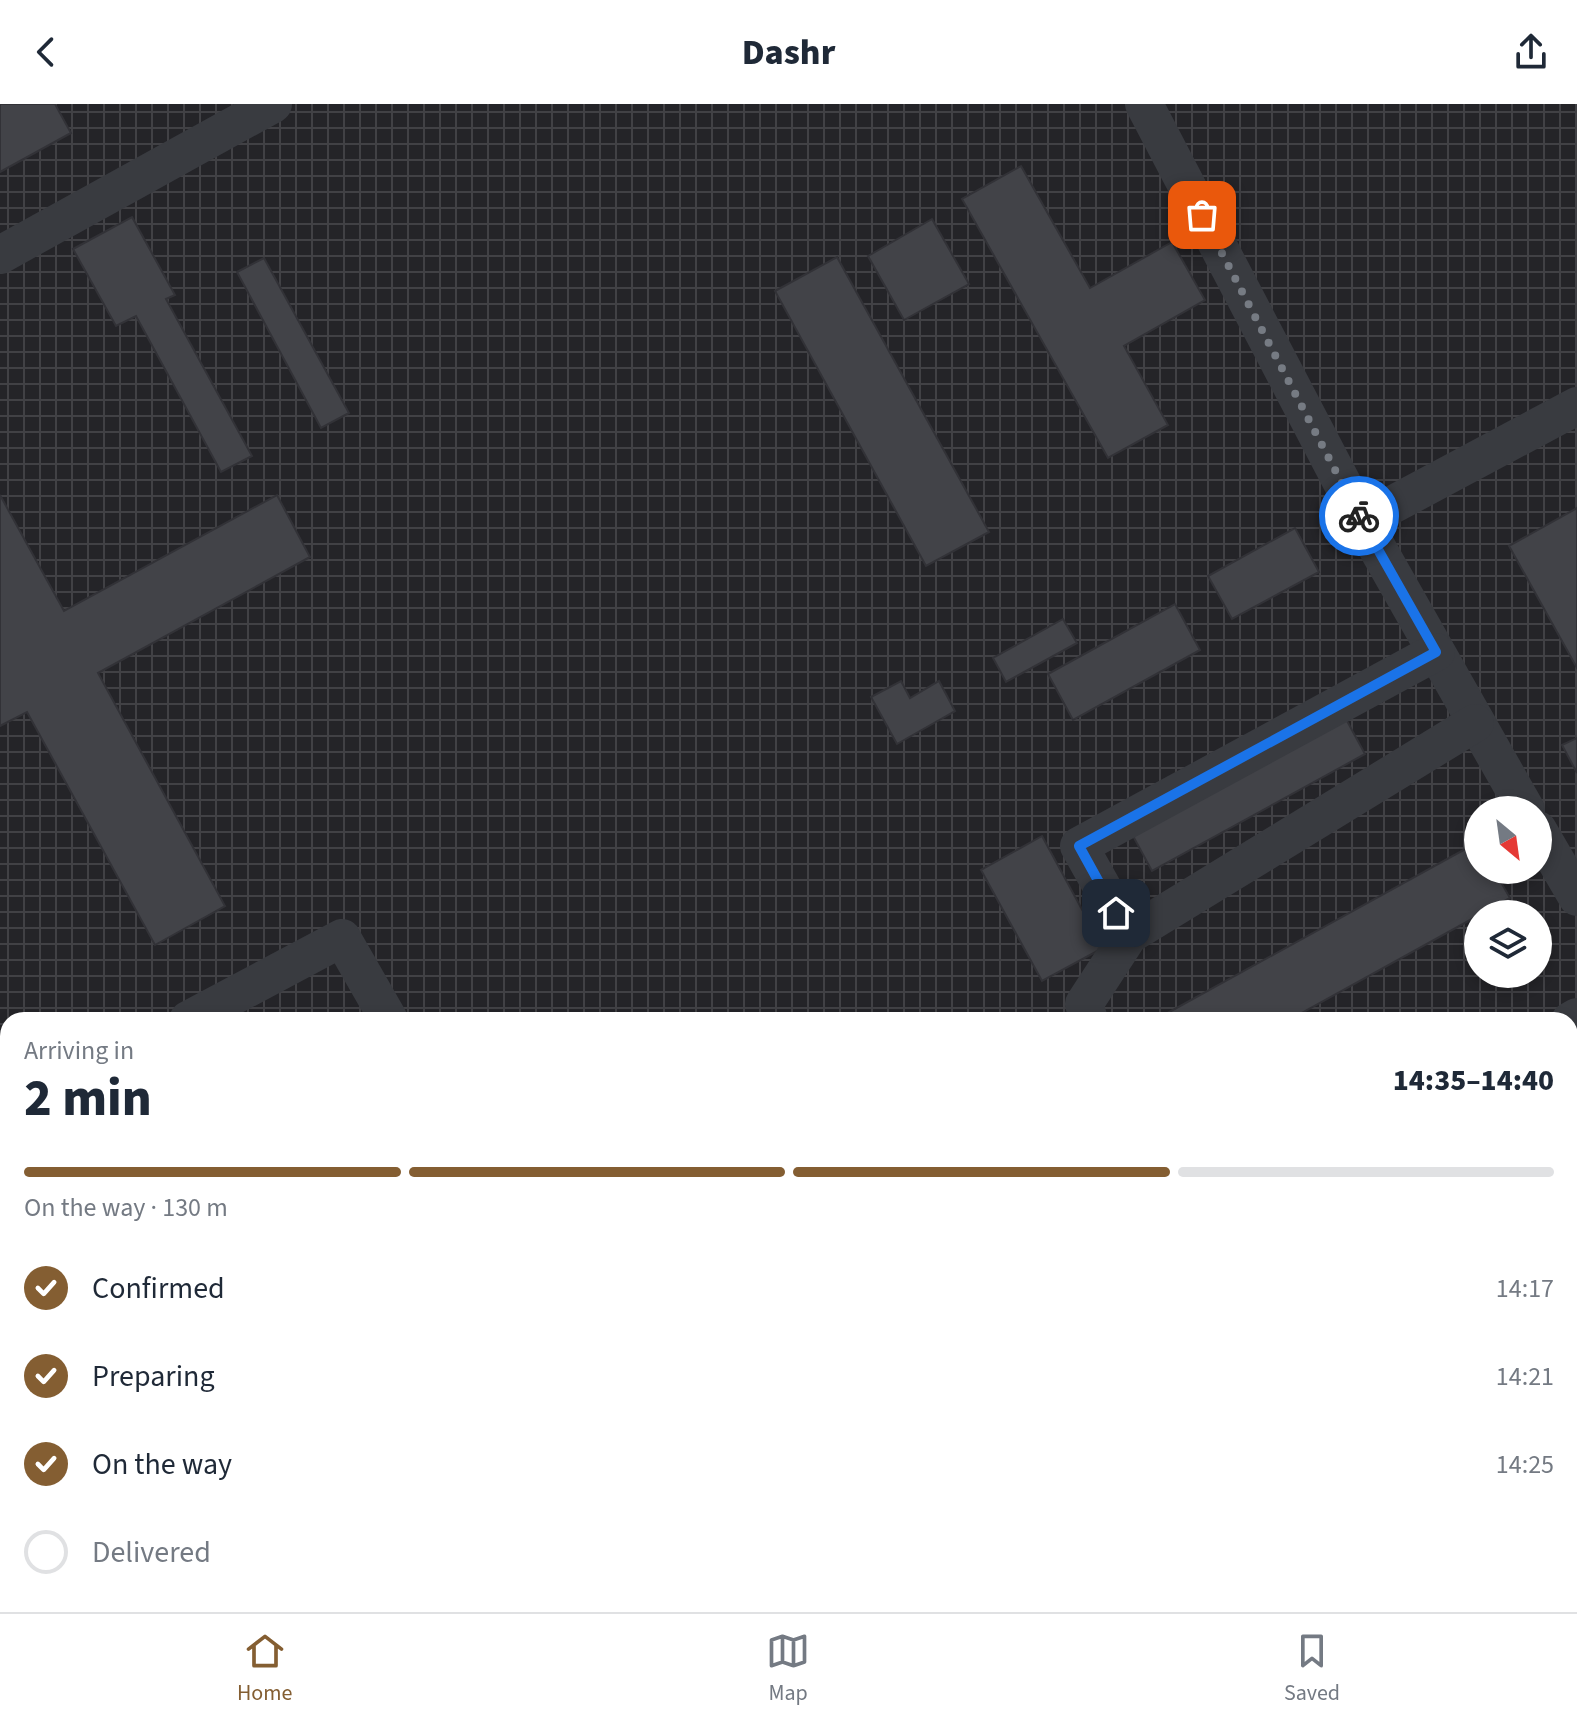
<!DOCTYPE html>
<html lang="en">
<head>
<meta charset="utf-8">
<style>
	body { margin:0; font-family:"Source Sans 3",sans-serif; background:#f6f6f7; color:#1f2937; height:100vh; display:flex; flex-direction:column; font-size:30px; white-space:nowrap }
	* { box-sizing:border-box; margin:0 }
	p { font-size:26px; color:#747a83 }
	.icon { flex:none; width:44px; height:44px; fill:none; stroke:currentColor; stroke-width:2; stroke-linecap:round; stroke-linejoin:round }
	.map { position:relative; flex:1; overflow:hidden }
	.panel { position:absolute; left:0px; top:908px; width:1578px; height:600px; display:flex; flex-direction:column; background:#fff; border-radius:24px 24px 0 0; box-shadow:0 4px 12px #0003 }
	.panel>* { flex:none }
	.needle { width:52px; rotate:151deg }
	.tools { position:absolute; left:1464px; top:692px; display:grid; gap:16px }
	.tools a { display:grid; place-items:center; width:88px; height:88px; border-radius:50%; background:#fff; box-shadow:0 4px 12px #0003; font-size:40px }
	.pin { position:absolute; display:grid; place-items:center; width:68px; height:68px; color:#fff; margin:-34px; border-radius:16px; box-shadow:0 4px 12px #0006 }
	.courier { position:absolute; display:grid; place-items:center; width:80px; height:80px; margin:-40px; border:6px solid #1a73e8; border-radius:50%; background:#fff; color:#222; box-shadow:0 2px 10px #0007 }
	.headline em { font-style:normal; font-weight:800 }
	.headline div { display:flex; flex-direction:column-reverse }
	.headline { display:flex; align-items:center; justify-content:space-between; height:136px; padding:0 24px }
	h1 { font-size:52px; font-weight:800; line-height:60px }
	.bar { display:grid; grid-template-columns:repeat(4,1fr); gap:12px 8px; align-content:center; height:96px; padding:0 24px }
	.bar i { height:10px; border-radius:6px; background:#e0e1e3 }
	.bar .current { background:#845e32 }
	.bar p { grid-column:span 4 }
	ol { padding:0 24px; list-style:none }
	li { display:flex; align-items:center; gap:24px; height:88px }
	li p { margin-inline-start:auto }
	li .icon { padding:8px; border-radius:50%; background:#845e32; color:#fff; stroke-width:4 }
	li:last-child { color:#747a83 }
	li i { width:44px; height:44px; border:4px solid #e0e1e3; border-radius:50% }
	header { display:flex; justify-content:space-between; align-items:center; height:104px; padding:0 24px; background:#fff; font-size:36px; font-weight:800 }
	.tabs { display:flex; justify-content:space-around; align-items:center; height:112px; border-top:2px solid #e0e1e3; background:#fff; font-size:22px; color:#747a83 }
	.tabs a { display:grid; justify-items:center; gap:4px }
	.tabs .current { color:#845e32 }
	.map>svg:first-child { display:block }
	.industrial { fill:url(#industrial-grid); fill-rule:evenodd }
	.building { fill:#424348; stroke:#323237; stroke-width:2 }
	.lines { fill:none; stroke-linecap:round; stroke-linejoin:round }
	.minor { stroke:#393b40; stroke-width:38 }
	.done { stroke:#767b83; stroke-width:8; stroke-dasharray:0 14.4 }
	.route { stroke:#1a73e8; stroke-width:10 }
</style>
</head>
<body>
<header><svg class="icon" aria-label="back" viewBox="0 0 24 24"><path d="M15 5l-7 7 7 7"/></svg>Dashr<svg class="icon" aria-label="share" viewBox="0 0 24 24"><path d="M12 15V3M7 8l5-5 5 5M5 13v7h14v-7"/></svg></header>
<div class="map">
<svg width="1577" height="1508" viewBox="0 0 1577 1508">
	<defs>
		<pattern id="industrial-grid" width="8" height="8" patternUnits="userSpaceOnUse" patternTransform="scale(2)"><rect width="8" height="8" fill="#242428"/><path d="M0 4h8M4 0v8" fill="none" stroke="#414145"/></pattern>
	</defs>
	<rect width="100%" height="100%" fill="#18181b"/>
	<path class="industrial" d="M0,0H1577V1103L1570,1107V916H8V1500H856L841,1508H0ZM1478,706H1538V766H1478ZM1478,810H1538V870H1478Z"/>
	<g class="building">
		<polygon points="0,0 55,0 71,29 0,68"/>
		<polygon points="1021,62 1090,184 1172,138 1205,196 1124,242 1168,321 1108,354 962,95"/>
		<polygon points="132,113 175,191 166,195 252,352 221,368 136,212 116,222 73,145"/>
		<polygon points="932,115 969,180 904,216 868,152"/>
		<polygon points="837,153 989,428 926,462 775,187"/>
		<polygon points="264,154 349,309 321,324 237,168"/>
		<polygon points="0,391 64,507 277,391 310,453 98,569 225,802 155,841 27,608 0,622"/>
		<polygon points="1577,404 1577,564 1509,442"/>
		<polygon points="1295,424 1319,468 1232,515 1208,472"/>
		<polygon points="1175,500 1200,546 1073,616 1048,570"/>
		<polygon points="1063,515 1077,539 1006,578 993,554"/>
		<polygon points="901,577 910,594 939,577 955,607 897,640 871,593"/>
		<polygon points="1340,604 1365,650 1152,767 1127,721"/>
		<polygon points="1577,634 1577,669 1562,641"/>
		<polygon points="1042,732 1103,844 1042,877 981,766"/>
		<polygon points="1478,738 1478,766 1494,766 1510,794 1289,916 1164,916 1162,912"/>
	</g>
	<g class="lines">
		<g class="minor">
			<polyline points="1144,0 1362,417 1526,706"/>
			<polyline points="0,151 273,0"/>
			<polyline points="1362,417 1577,302"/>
			<polyline points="1436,548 1079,742 1129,831 1475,619"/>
			<polyline points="1538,726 1577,793"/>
			<polyline points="188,916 342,834 389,916"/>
			<polyline points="1089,916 1084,900 1129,831"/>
			<polyline points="1570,917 1577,913"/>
			<polyline points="1570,1057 1577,1054"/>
			<polyline points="0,1359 8,1373"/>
			<polyline points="79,1500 84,1508"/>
			<polyline points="291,1500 295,1508"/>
			<polyline points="497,1508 511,1500"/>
			<polyline points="753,1508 766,1500"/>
		</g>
	</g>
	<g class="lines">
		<polyline class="done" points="1202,111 1359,412"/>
		<polyline class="route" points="1116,809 1079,742 1436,548 1359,412"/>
	</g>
</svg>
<div class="tools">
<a><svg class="needle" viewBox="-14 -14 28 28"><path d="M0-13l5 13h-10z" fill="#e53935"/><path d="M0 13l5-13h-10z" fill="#747a83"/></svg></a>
<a><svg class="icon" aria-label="layers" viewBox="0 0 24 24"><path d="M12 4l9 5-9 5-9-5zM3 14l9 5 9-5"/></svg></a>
</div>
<div class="pin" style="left:1202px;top:111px;background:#ea580c"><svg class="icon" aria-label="bag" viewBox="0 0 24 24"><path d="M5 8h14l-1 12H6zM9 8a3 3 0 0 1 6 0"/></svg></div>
<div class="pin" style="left:1116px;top:809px;background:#1f2937"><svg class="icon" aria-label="home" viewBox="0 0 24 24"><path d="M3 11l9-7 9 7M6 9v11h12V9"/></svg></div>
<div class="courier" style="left:1359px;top:412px"><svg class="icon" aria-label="bike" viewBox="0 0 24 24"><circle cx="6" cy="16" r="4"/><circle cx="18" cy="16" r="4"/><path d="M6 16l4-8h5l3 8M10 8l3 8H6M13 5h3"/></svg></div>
<section class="panel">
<div class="headline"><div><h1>2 min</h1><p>Arriving in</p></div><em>14:35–14:40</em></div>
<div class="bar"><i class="current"></i><i class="current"></i><i class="current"></i><i></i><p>On the way · 130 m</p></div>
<ol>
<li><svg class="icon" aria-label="check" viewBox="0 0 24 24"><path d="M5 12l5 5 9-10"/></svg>Confirmed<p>14:17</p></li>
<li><svg class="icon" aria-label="check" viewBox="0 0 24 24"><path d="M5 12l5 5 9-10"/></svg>Preparing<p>14:21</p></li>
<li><svg class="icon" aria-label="check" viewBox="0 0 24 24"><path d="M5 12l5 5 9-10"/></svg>On the way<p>14:25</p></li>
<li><i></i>Delivered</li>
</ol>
</section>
</div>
<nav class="tabs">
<a class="current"><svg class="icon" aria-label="home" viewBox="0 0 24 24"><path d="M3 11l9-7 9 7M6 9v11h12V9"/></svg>Home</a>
<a><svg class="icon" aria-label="map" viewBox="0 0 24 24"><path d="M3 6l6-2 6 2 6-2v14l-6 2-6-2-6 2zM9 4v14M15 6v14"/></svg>Map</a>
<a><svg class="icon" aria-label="saved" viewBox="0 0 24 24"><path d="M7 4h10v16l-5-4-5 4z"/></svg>Saved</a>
</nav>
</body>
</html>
